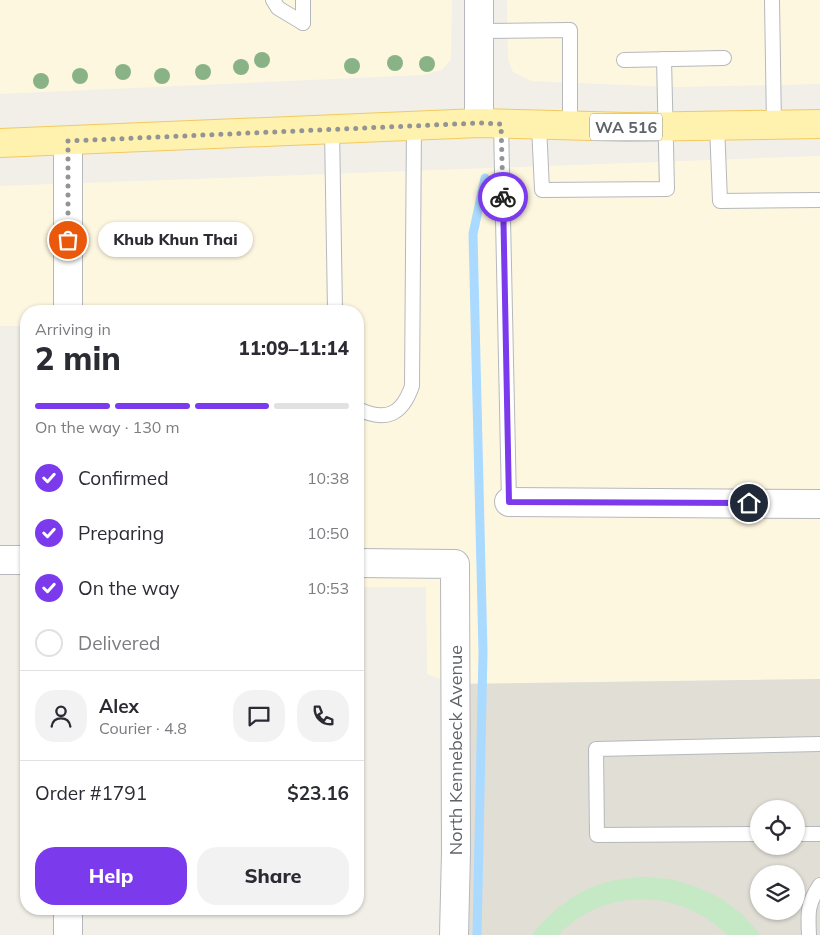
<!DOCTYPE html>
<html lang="en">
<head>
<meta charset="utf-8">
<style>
	body { margin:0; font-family:Mulish,sans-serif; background:#f2f2f3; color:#2b2b33; height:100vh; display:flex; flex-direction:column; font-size:19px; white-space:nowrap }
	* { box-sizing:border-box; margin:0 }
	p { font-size:16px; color:#7c7c81 }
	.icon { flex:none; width:28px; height:28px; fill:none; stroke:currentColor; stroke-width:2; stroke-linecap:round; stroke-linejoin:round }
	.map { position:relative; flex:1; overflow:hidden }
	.panel { position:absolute; left:20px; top:305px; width:344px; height:610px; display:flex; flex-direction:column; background:#fff; border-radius:20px; box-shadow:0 1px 4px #0004 }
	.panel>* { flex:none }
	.controls { position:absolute; left:750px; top:800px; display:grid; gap:10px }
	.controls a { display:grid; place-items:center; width:55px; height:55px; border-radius:50%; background:#fff; box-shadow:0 1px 4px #0004; font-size:25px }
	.pin { position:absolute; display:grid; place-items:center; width:42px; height:42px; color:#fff; margin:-21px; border:2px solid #fff; border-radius:50%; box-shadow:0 1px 5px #0007 }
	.courier { position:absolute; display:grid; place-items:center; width:50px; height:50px; margin:-25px; border:4px solid #7c3aed; border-radius:50%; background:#fff; color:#222; box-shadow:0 1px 6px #0007 }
	.bubble { position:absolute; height:35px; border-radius:18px; background:#fff; box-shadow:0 1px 4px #0004; font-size:16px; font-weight:800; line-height:35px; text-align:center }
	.head em { font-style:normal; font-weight:800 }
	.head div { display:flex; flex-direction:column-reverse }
	.head { display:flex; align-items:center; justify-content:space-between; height:85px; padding:0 15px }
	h1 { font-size:32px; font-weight:800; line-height:38px }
	.bar { display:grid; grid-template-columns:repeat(4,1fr); gap:8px 5px; align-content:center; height:60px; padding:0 15px }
	.bar i { height:6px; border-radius:4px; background:#e1e1e2 }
	.bar .current { background:#7c3aed }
	.bar p { grid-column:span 4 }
	.line { display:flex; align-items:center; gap:12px; padding:0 15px; border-top:1px solid #e1e1e2 }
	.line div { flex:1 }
	.round { display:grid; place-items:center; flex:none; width:52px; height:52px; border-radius:20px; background:#f2f2f3 }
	ol { padding:0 15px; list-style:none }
	li { display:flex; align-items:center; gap:15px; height:55px }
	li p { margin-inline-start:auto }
	li .icon { padding:5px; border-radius:50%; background:#7c3aed; color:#fff; stroke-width:4 }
	li:last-child { color:#7c7c81 }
	li i { width:28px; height:28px; border:2px solid #e1e1e2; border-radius:50% }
	.button { display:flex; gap:10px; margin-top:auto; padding:10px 15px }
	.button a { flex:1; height:58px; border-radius:20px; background:#7c3aed; color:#fff; font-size:20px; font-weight:800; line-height:58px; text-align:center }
	.button a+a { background:#f2f2f3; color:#2b2b33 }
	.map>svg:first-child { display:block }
	.commercial { fill:#fef7e0 }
	.education { fill:#e1ded6; fill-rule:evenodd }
	.green { fill:#c5e8c5 }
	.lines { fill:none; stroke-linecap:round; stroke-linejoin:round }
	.stream { stroke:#aadaff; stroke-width:9 }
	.service-casing { stroke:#b5b8bc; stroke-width:16 }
	.minor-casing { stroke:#b5b8bc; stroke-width:30 }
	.primary-casing { stroke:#f2c960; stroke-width:30 }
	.service { stroke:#fff; stroke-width:14 }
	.minor { stroke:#fff; stroke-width:28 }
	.primary { stroke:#fff2af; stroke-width:28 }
	.tree { fill:#89b387 }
	.done { stroke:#929495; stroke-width:5; stroke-dasharray:0 9 }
	.route { stroke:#7c3aed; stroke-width:6 }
	.labels { text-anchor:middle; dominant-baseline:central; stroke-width:5; stroke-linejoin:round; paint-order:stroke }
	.shield { fill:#fff; stroke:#8f9295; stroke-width:1 }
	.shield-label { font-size:16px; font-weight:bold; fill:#5f6368 }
	.street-label { font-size:18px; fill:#5f6368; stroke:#fff }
</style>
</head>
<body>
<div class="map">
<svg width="820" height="935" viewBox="0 0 820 935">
	<rect width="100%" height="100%" fill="#f1efe8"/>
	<g class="commercial">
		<polygon points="0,0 452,0 451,59 442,70 423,75 0,94"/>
		<polygon points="507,0 820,0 820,84 673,87 532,81 513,72 508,59"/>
		<polygon points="820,156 820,679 455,684 427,674 426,587 358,587 358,311 26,311 26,326 0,326 0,186"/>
	</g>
	<path class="education" d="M820,679V935H454L455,684ZM759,809H796V846H759ZM759,874H796V911H759Z"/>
	<path class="green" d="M643,877L671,879L697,887L722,899L744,916L760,935H727C680,888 605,887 558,935H532C553,908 581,887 616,880C624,878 634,878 643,877Z"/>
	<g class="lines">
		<polyline class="stream" points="477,935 483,652 473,234 485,178"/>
		<g class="service-casing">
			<g id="service">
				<polyline points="273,0 278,8 303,23"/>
				<polyline points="303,0 303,23"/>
				<polyline points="772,0 774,125"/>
				<polyline points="479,31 570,30 570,126"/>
				<polyline points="624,60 724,58"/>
				<polyline points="501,124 509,502"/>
				<polyline points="539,125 542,190 667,189 664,59"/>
				<polyline points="717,125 720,201 820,200"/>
				<polyline points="332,129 335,311"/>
				<path d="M358,409C386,422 402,415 412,386L414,125"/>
				<polyline points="759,834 597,835 596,749 820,744"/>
				<polyline points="796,834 820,834"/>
				<path d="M809,935C808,913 807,904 820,885"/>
			</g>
		</g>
		<g class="minor-casing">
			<g id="minor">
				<polyline points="479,123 479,0"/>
				<polyline points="68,141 68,311"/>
				<polyline points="509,502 820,504"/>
				<polyline points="0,560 26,560"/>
				<polyline points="358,563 455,564 456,852 454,935"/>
				<polyline points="68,935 68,909"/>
			</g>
		</g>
		<g class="primary-casing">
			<polyline id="primary" points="0,143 479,123 628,127 820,124"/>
		</g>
		<use href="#service" class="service"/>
		<use href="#minor" class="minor"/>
		<use href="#primary" class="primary"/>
	</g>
	<g class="tree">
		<circle cx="262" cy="60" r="8"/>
		<circle cx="395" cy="63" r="8"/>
		<circle cx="427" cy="64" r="8"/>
		<circle cx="352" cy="66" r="8"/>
		<circle cx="241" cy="67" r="8"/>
		<circle cx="123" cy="72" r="8"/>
		<circle cx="203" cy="72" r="8"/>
		<circle cx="80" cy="76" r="8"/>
		<circle cx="162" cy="76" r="8"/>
		<circle cx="41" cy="81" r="8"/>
	</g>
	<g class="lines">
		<polyline class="done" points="68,240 68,141 479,123 501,124 503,197"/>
		<polyline class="route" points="503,197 509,502 749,503"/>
	</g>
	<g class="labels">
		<rect class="shield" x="590" y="113.5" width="72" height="27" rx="4"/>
		<g class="shield-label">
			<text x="626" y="127">WA 516</text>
		</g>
		<g class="street-label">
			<text transform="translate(455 750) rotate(-90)">North Kennebeck Avenue</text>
		</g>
	</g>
</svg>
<div class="controls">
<a><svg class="icon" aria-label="locate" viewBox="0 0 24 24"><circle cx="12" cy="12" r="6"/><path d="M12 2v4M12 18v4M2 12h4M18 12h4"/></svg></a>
<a><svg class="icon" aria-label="layers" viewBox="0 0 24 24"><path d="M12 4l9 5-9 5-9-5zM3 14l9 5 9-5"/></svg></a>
</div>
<div class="pin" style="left:68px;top:240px;background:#ea580c"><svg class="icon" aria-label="bag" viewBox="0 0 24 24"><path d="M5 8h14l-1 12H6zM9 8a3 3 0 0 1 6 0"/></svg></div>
<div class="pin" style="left:749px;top:503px;background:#1f2937"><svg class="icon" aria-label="home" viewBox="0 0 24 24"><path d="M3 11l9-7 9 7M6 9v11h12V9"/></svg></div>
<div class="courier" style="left:503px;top:197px"><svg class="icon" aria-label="bike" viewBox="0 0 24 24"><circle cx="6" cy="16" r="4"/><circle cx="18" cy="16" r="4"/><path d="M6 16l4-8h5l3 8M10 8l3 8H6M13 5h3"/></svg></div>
<div class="bubble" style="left:98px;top:222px;width:155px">Khub Khun Thai</div>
<section class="panel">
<div class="head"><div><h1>2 min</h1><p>Arriving in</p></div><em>11:09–11:14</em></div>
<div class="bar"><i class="current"></i><i class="current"></i><i class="current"></i><i></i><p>On the way · 130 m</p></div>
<ol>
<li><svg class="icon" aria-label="check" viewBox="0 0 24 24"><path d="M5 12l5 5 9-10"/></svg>Confirmed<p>10:38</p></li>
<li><svg class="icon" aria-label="check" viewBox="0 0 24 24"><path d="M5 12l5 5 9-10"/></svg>Preparing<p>10:50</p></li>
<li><svg class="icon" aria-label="check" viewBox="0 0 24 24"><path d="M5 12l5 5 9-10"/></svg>On the way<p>10:53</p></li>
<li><i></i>Delivered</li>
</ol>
<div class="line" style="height:90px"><a class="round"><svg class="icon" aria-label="person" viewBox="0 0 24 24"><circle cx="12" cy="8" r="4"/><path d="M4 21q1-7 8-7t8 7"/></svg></a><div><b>Alex</b><p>Courier · 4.8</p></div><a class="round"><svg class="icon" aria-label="chat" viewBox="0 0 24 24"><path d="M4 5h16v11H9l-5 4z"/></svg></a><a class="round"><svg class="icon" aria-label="phone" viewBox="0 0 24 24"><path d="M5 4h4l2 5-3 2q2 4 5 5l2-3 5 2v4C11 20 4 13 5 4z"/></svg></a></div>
<div class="line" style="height:65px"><div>Order #1791</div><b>$23.16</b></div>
<div class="button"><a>Help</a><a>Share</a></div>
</section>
</div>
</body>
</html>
